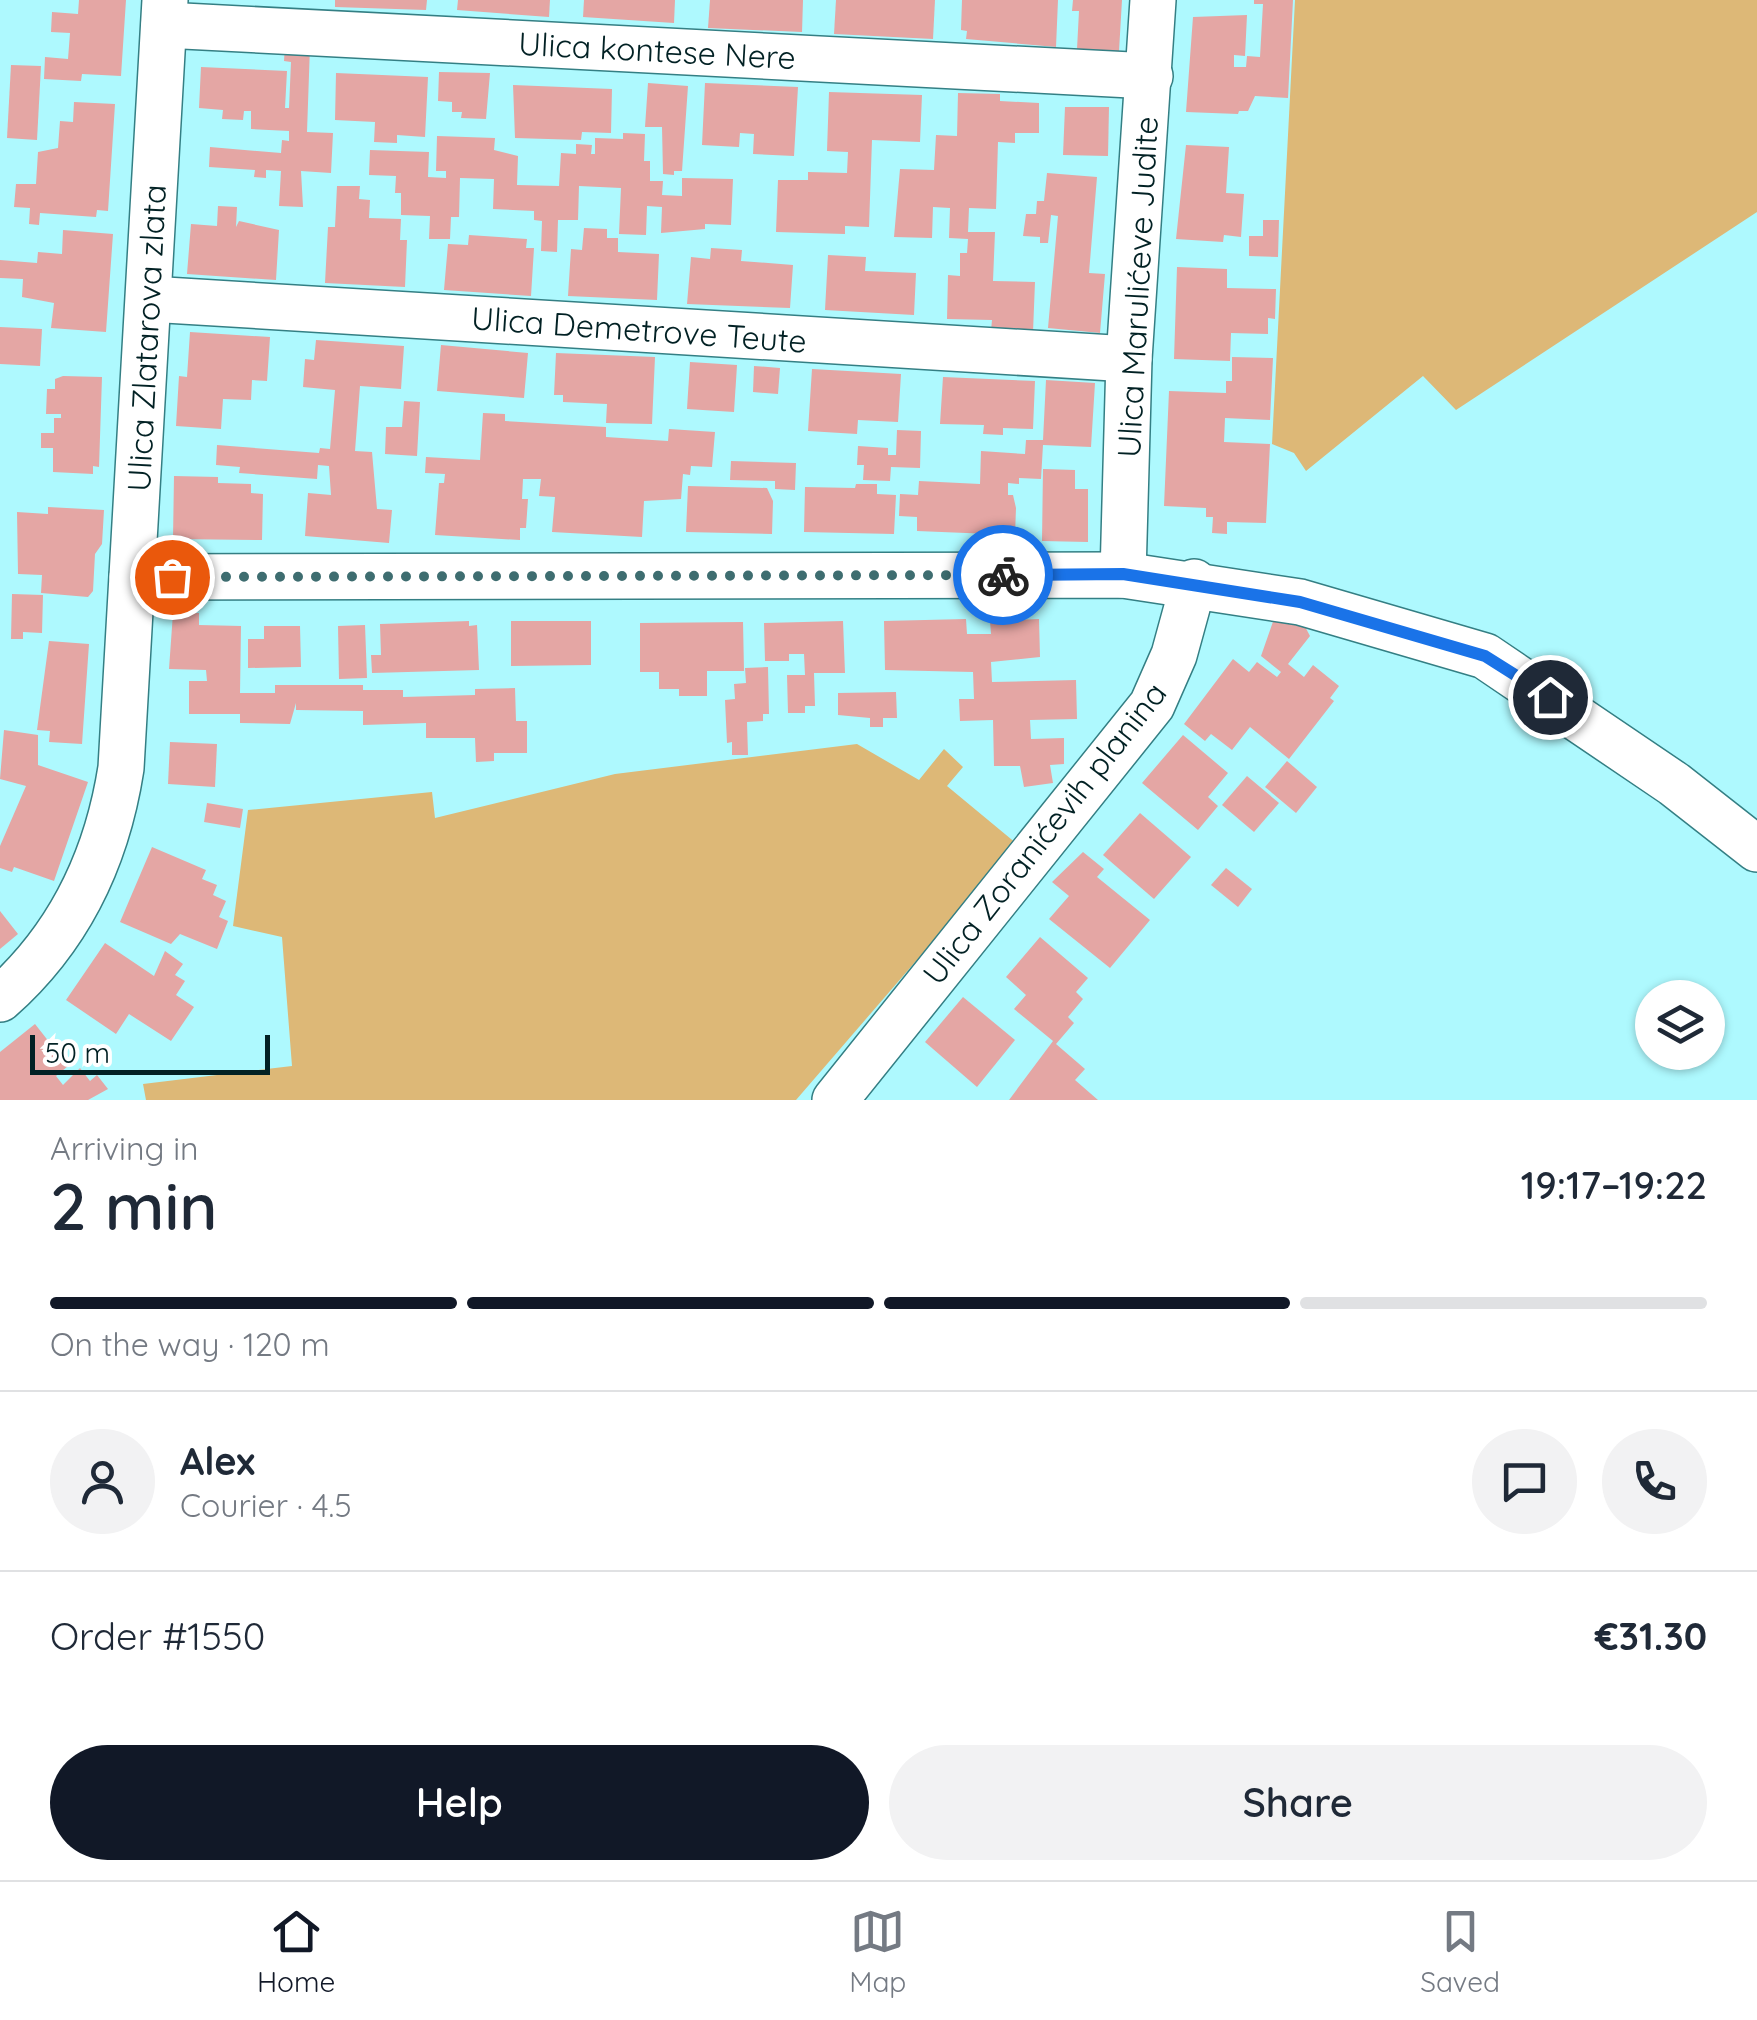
<!DOCTYPE html>
<html lang="en">
<head>
<meta charset="utf-8">
<style>
	body { margin:0; font-family:Quicksand,sans-serif; background:#f2f2f3; color:#1f2937; height:100vh; display:flex; flex-direction:column; font-size:38px; white-space:nowrap }
	* { box-sizing:border-box; margin:0 }
	p { font-size:32px; color:#747a83 }
	.icon { flex:none; width:55px; height:55px; fill:none; stroke:currentColor; stroke-width:2; stroke-linecap:round; stroke-linejoin:round }
	.map { position:relative; height:1100px; overflow:hidden }
	.drawer { display:flex; flex-direction:column; background:#fff; flex:1 }
	.drawer>* { flex:none }
	.buttons { position:absolute; left:1635px; top:980px; display:grid; gap:20px }
	.buttons a { display:grid; place-items:center; width:90px; height:90px; border-radius:50%; background:#fff; box-shadow:0 2px 8px #0004; font-size:50px }
	.scale { position:absolute; left:30px; bottom:25px; width:240px; box-sizing:border-box; padding-left:10px; border:5px solid #022124; border-top:0; font-size:28px; line-height:35px; white-space:nowrap; color:#022124; -webkit-text-stroke:8px #fff; paint-order:stroke }
	.pin { position:absolute; display:grid; place-items:center; width:85px; height:85px; color:#fff; margin:-42px; border:5px solid #fff; border-radius:50%; box-shadow:0 2px 10px #0007 }
	.courier { position:absolute; display:grid; place-items:center; width:100px; height:100px; margin:-50px; border:8px solid #1a73e8; border-radius:50%; background:#fff; color:#222; box-shadow:0 2px 12px #0007 }
	.overview em { font-style:normal; font-weight:600 }
	.overview div { display:flex; flex-direction:column-reverse }
	.overview { display:flex; align-items:center; justify-content:space-between; height:170px; padding:0 50px }
	h1 { font-size:65px; font-weight:600; line-height:75px }
	.bar { display:grid; grid-template-columns:repeat(4,1fr); gap:15px 10px; align-content:center; height:120px; padding:0 50px }
	.bar i { height:12px; border-radius:8px; background:#e0e1e3 }
	.bar .current { background:#111827 }
	.bar p { grid-column:span 4 }
	.line { display:flex; align-items:center; gap:25px; padding:0 50px; border-top:2px solid #e0e1e3 }
	.line div { flex:1 }
	.round { display:grid; place-items:center; flex:none; width:105px; height:105px; border-radius:52px; background:#f2f2f3 }
	.primary-button { display:flex; gap:20px; margin-top:auto; padding:20px 50px }
	.primary-button a { flex:1; height:115px; border-radius:60px; background:#111827; color:#fff; font-size:40px; font-weight:600; line-height:115px; text-align:center }
	.primary-button a+a { background:#f2f2f3; color:#1f2937 }
	.tab-bar { display:flex; justify-content:space-around; align-items:center; height:140px; border-top:2px solid #e0e1e3; background:#fff; font-size:28px; color:#747a83 }
	.tab-bar a { display:grid; justify-items:center; gap:5px }
	.tab-bar .current { color:#111827 }
	.map>svg:first-child { display:block }
	.green { fill:#ddb877 }
	.building { fill:#e4a6a4 }
	.lines { fill:none; stroke-linecap:round; stroke-linejoin:round }
	.minor-casing { stroke:#347f84; stroke-width:48 }
	.minor { stroke:#fff; stroke-width:45 }
	.done { stroke:#3e6d70; stroke-width:10; stroke-dasharray:0 18 }
	.route { stroke:#1a73e8; stroke-width:12 }
	.labels { text-anchor:middle; dominant-baseline:central; stroke-width:8; stroke-linejoin:round; paint-order:stroke }
	.street-label { font-size:32px; fill:#022124; stroke:#fff }
</style>
</head>
<body>
<div class="map">
<svg width="1757" height="1100" viewBox="0 0 1757 1100">
	<rect width="100%" height="100%" fill="#aef9fe"/>
	<g class="green">
		<polygon points="1295,0 1757,0 1757,212 1456,410 1423,376 1306,471 1294,453 1272,444"/>
		<polygon points="857,744 919,780 944,749 963,767 947,786 1017,844 796,1100 146,1100 143,1084 292,1066 282,937 233,926 248,810 432,792 435,818 615,774"/>
	</g>
	<g class="building">
		<polygon points="79,0 126,0 121,76 82,74 81,81 44,79 45,57 68,59 70,33 51,32 52,12 78,14"/>
		<polygon points="335,0 427,0 426,10 335,7"/>
		<polygon points="458,0 550,0 549,17 457,10"/>
		<polygon points="584,0 675,0 674,23 583,17"/>
		<polygon points="710,0 803,0 802,32 708,28"/>
		<polygon points="836,0 935,0 933,39 834,34"/>
		<polygon points="962,0 1058,0 1056,47 966,39 967,31 961,30"/>
		<polygon points="1073,0 1122,0 1119,51 1077,49 1079,11 1072,11"/>
		<polygon points="1254,0 1293,0 1288,98 1255,96 1248,111 1239,111 1238,114 1186,112 1193,17 1247,15 1245,56 1234,55 1234,67 1246,67 1247,56 1260,57 1263,4 1254,4"/>
		<polygon points="285,45 310,46 307,132 333,133 331,173 301,171 303,207 279,206 281,171 266,170 266,178 254,177 255,170 209,167 210,147 281,153 282,140 289,141 289,131 251,129 251,111 244,111 243,120 222,119 223,110 199,108 201,67 287,71 285,108 289,108 291,62 284,61"/>
		<polygon points="11,65 41,66 37,140 7,138"/>
		<polygon points="439,72 490,73 486,119 461,118 462,112 452,112 452,102 438,101"/>
		<polygon points="336,73 428,77 425,137 397,135 397,143 374,142 375,122 335,120"/>
		<polygon points="648,83 688,86 682,171 674,171 674,175 663,174 662,127 645,127"/>
		<polygon points="705,83 798,87 794,156 753,154 754,134 740,133 739,147 702,145"/>
		<polygon points="513,85 612,89 611,133 582,132 581,140 515,138"/>
		<polygon points="829,92 922,95 920,142 872,140 869,227 845,226 845,234 776,232 778,180 808,180 808,172 847,173 848,152 827,151"/>
		<polygon points="958,93 1000,94 1000,101 1039,103 1039,133 1015,133 1015,143 998,142 996,209 969,208 968,232 995,232 993,281 1035,282 1033,332 991,331 992,320 947,319 948,275 960,276 960,253 967,253 968,239 949,238 950,208 933,207 932,238 894,237 900,169 934,170 936,135 957,136"/>
		<polygon points="74,102 115,104 108,211 97,210 96,217 40,213 39,225 29,224 30,208 14,207 16,184 36,184 38,152 58,148 60,121 73,122"/>
		<polygon points="1065,107 1109,107 1108,156 1063,155"/>
		<polygon points="623,133 645,134 644,161 650,161 650,181 663,181 662,195 682,196 682,178 733,179 731,225 705,224 705,229 661,233 662,207 647,206 646,235 619,234 621,188 579,186 578,220 558,220 557,252 541,251 542,221 534,220 534,211 493,209 494,179 460,178 459,217 451,217 450,239 429,239 430,216 401,215 401,193 395,193 396,176 369,175 370,150 429,152 428,177 446,178 446,171 436,171 437,136 495,138 494,150 518,156 517,185 559,186 561,153 576,154 576,144 592,145 591,154 595,154 595,138 623,139"/>
		<polygon points="1186,145 1229,147 1226,193 1244,194 1241,237 1224,235 1223,242 1176,239"/>
		<polygon points="1047,173 1097,177 1089,273 1105,274 1100,333 1048,328 1058,216 1051,215 1048,243 1040,243 1040,237 1023,236 1026,214 1036,214 1037,201 1044,201"/>
		<polygon points="337,186 360,186 359,199 370,200 369,218 401,219 400,240 407,240 405,287 325,283 328,227 335,227"/>
		<polygon points="218,206 237,207 236,227 239,221 279,230 276,280 187,274 191,224 217,226"/>
		<polygon points="1263,220 1279,220 1278,257 1249,256 1249,236 1263,236"/>
		<polygon points="584,228 607,229 607,238 618,238 618,252 659,254 657,300 568,296 571,249 582,250"/>
		<polygon points="63,230 113,234 106,332 51,328 54,303 22,297 23,279 0,278 0,260 37,263 38,252 62,254"/>
		<polygon points="469,235 527,239 526,248 534,248 531,296 444,290 448,244 468,245"/>
		<polygon points="711,248 742,250 741,261 793,265 790,308 687,304 691,257 710,259"/>
		<polygon points="828,255 866,257 865,271 916,273 914,315 825,310"/>
		<polygon points="1177,267 1227,269 1227,288 1276,289 1275,319 1268,318 1268,334 1231,333 1230,361 1174,359"/>
		<polygon points="0,327 42,329 40,366 0,364"/>
		<polygon points="190,332 270,337 267,381 252,380 251,400 223,399 221,429 176,426 179,376 187,377"/>
		<polygon points="316,340 404,346 401,389 360,386 355,451 372,452 377,509 392,510 389,543 305,536 308,493 331,495 329,466 318,465 317,479 239,473 240,467 216,465 217,445 319,453 320,448 330,449 335,390 303,387 305,359 314,360"/>
		<polygon points="441,345 528,353 524,398 437,391"/>
		<polygon points="556,353 655,357 652,424 606,423 607,404 563,402 563,395 554,395"/>
		<polygon points="1232,357 1273,358 1270,420 1225,418 1224,442 1270,444 1266,523 1227,522 1227,534 1212,533 1213,517 1206,517 1206,508 1164,506 1169,391 1226,393 1226,381 1232,381"/>
		<polygon points="690,362 737,365 734,412 687,409"/>
		<polygon points="754,366 780,368 778,394 753,392"/>
		<polygon points="812,369 901,374 898,422 858,420 857,434 808,431"/>
		<polygon points="63,376 102,377 99,467 93,466 93,474 53,472 53,448 41,448 41,433 54,433 54,418 61,418 61,414 46,414 47,389 55,389 55,379"/>
		<polygon points="943,377 1035,381 1033,429 1003,428 1003,435 983,434 984,425 940,424"/>
		<polygon points="1046,380 1095,383 1091,447 1043,445 1041,479 1019,478 1019,484 1008,483 1008,495 1013,495 1016,508 1015,535 917,531 917,517 899,516 900,494 918,495 919,481 980,484 981,451 1025,454 1026,440 1043,440"/>
		<polygon points="404,401 420,402 417,456 385,454 386,427 402,427"/>
		<polygon points="483,413 505,414 505,421 606,427 606,437 668,441 669,429 715,432 712,467 691,466 690,475 683,474 681,499 644,501 642,537 552,532 555,497 539,496 541,479 523,479 522,499 528,499 526,528 520,528 520,540 435,535 439,483 444,483 445,474 425,473 426,457 480,460"/>
		<polygon points="897,430 921,431 920,468 891,467 890,481 863,480 864,465 857,465 858,446 888,448 888,455 896,455"/>
		<polygon points="731,461 796,463 795,490 775,489 775,481 730,480"/>
		<polygon points="1043,469 1075,470 1075,489 1088,489 1088,542 1042,541"/>
		<polygon points="174,476 218,477 218,483 251,484 251,493 263,494 262,540 173,539"/>
		<polygon points="856,484 877,484 877,494 896,495 894,534 804,532 805,487 855,488"/>
		<polygon points="688,486 767,488 773,501 772,534 686,532"/>
		<polygon points="48,507 104,510 102,544 95,554 93,591 88,597 41,593 42,575 18,574 17,512 48,514"/>
		<polygon points="12,594 43,595 42,633 23,632 23,639 11,639"/>
		<polygon points="173,613 199,613 199,625 241,626 240,693 275,693 275,685 363,685 363,690 403,690 403,697 475,695 475,689 515,688 516,721 527,721 527,753 494,753 494,761 476,762 475,738 426,738 426,723 363,725 363,711 296,710 296,703 290,724 240,723 240,714 189,714 189,681 207,681 206,670 169,669"/>
		<polygon points="1276,613 1301,619 1310,636 1288,664 1304,677 1313,665 1339,686 1330,698 1334,701 1289,759 1250,727 1232,750 1211,734 1205,741 1184,724 1233,659 1249,672 1257,662 1277,677 1281,672 1261,656"/>
		<polygon points="966,619 967,634 991,634 990,621 1039,619 1040,657 991,662 992,682 1076,680 1077,719 1030,720 1031,739 1064,738 1064,764 1050,765 1053,783 1024,787 1020,766 994,766 993,720 960,721 959,699 974,699 973,672 885,670 884,621"/>
		<polygon points="469,621 469,626 477,625 479,670 372,673 371,655 381,655 380,624"/>
		<polygon points="511,621 591,621 591,665 511,666"/>
		<polygon points="843,621 845,673 814,673 815,706 805,706 805,713 788,713 787,675 805,675 804,654 789,654 789,661 765,661 764,623"/>
		<polygon points="743,622 744,671 707,671 707,696 679,696 679,689 659,689 659,672 640,672 640,623"/>
		<polygon points="365,625 367,678 339,679 338,626"/>
		<polygon points="264,626 300,626 301,667 248,668 248,639 264,639"/>
		<polygon points="49,641 89,644 82,744 49,742 50,731 37,730"/>
		<polygon points="768,667 769,714 763,714 763,721 747,722 748,755 732,755 732,742 727,743 725,700 735,699 734,684 746,683 745,668"/>
		<polygon points="896,692 897,718 883,718 883,727 870,727 870,718 838,715 838,693"/>
		<polygon points="4,730 38,735 38,765 88,782 54,881 14,867 12,872 0,868 0,846 26,786 0,779"/>
		<polygon points="1183,735 1228,773 1208,797 1218,806 1198,830 1142,783"/>
		<polygon points="170,742 217,744 215,787 168,784"/>
		<polygon points="1287,761 1317,787 1296,813 1265,787"/>
		<polygon points="1247,776 1279,803 1254,832 1222,805"/>
		<polygon points="207,803 243,809 240,828 204,822"/>
		<polygon points="1140,813 1191,857 1154,899 1103,855"/>
		<polygon points="152,847 206,870 202,879 217,885 213,895 226,901 219,917 228,921 217,949 180,934 171,944 120,922"/>
		<polygon points="1083,852 1104,869 1097,877 1150,920 1110,968 1049,919 1069,896 1052,882"/>
		<polygon points="1226,868 1252,889 1238,907 1211,885"/>
		<polygon points="0,911 18,934 0,949"/>
		<polygon points="1040,937 1088,978 1076,992 1083,999 1068,1017 1074,1023 1056,1044 1085,1069 1075,1080 1098,1100 1009,1100 1053,1041 1014,1009 1026,995 1006,977"/>
		<polygon points="105,943 154,976 165,951 183,964 175,975 185,981 176,995 194,1007 171,1041 129,1014 116,1034 66,1000"/>
		<polygon points="963,997 1015,1040 977,1087 925,1042"/>
		<polygon points="35,1024 68,1066 56,1076 63,1085 80,1068 90,1081 97,1075 108,1089 88,1100 0,1100 0,1052"/>
	</g>
	<g class="lines">
		<g class="minor-casing">
			<g id="minor">
				<polyline points="164,25 1150,76"/>
				<polyline points="149,299 1129,359"/>
				<polyline points="1123,575 1129,359 1153,0"/>
				<polyline points="132,577 1123,575 1300,602 1485,656 1674,784 1757,849"/>
				<path d="M0,999C69,938 107,858 121,768L165,0"/>
				<polyline points="835,1100 1152,705 1174,655 1194,582"/>
			</g>
		</g>
		<use href="#minor" class="minor"/>
	</g>
	<g class="lines">
		<polyline class="done" points="172,577 1003,575"/>
		<polyline class="route" points="1003,575 1123,574 1300,602 1485,656 1550,697"/>
	</g>
	<g class="labels">
		<g class="street-label">
			<text transform="translate(657 50) rotate(3)">Ulica kontese Nere</text>
			<text transform="translate(1137 287) rotate(-87)">Ulica Marulićeve Judite</text>
			<text transform="translate(639 329) rotate(4)">Ulica Demetrove Teute</text>
			<text transform="translate(146 338) rotate(-87)">Ulica Zlatarova zlata</text>
			<text transform="translate(1044 833) rotate(-52)">Ulica Zoranićevih planina</text>
		</g>
	</g>
</svg>
<div class="buttons">
<a><svg class="icon" aria-label="layers" viewBox="0 0 24 24"><path d="M12 4l9 5-9 5-9-5zM3 14l9 5 9-5"/></svg></a>
</div>
<div class="scale">50 m</div>
<div class="pin" style="left:172px;top:577px;background:#ea580c"><svg class="icon" aria-label="bag" viewBox="0 0 24 24"><path d="M5 8h14l-1 12H6zM9 8a3 3 0 0 1 6 0"/></svg></div>
<div class="pin" style="left:1550px;top:697px;background:#1f2937"><svg class="icon" aria-label="home" viewBox="0 0 24 24"><path d="M3 11l9-7 9 7M6 9v11h12V9"/></svg></div>
<div class="courier" style="left:1003px;top:575px"><svg class="icon" aria-label="bike" viewBox="0 0 24 24"><circle cx="6" cy="16" r="4"/><circle cx="18" cy="16" r="4"/><path d="M6 16l4-8h5l3 8M10 8l3 8H6M13 5h3"/></svg></div>
</div>
<section class="drawer">
<div class="overview"><div><h1>2 min</h1><p>Arriving in</p></div><em>19:17–19:22</em></div>
<div class="bar"><i class="current"></i><i class="current"></i><i class="current"></i><i></i><p>On the way · 120 m</p></div>
<div class="line" style="height:180px"><a class="round"><svg class="icon" aria-label="person" viewBox="0 0 24 24"><circle cx="12" cy="8" r="4"/><path d="M4 21q1-7 8-7t8 7"/></svg></a><div><b>Alex</b><p>Courier · 4.5</p></div><a class="round"><svg class="icon" aria-label="chat" viewBox="0 0 24 24"><path d="M4 5h16v11H9l-5 4z"/></svg></a><a class="round"><svg class="icon" aria-label="phone" viewBox="0 0 24 24"><path d="M5 4h4l2 5-3 2q2 4 5 5l2-3 5 2v4C11 20 4 13 5 4z"/></svg></a></div>
<div class="line" style="height:130px"><div>Order #1550</div><b>€31.30</b></div>
<div class="primary-button"><a>Help</a><a>Share</a></div>
</section>
<nav class="tab-bar">
<a class="current"><svg class="icon" aria-label="home" viewBox="0 0 24 24"><path d="M3 11l9-7 9 7M6 9v11h12V9"/></svg>Home</a>
<a><svg class="icon" aria-label="map" viewBox="0 0 24 24"><path d="M3 6l6-2 6 2 6-2v14l-6 2-6-2-6 2zM9 4v14M15 6v14"/></svg>Map</a>
<a><svg class="icon" aria-label="saved" viewBox="0 0 24 24"><path d="M7 4h10v16l-5-4-5 4z"/></svg>Saved</a>
</nav>
</body>
</html>
